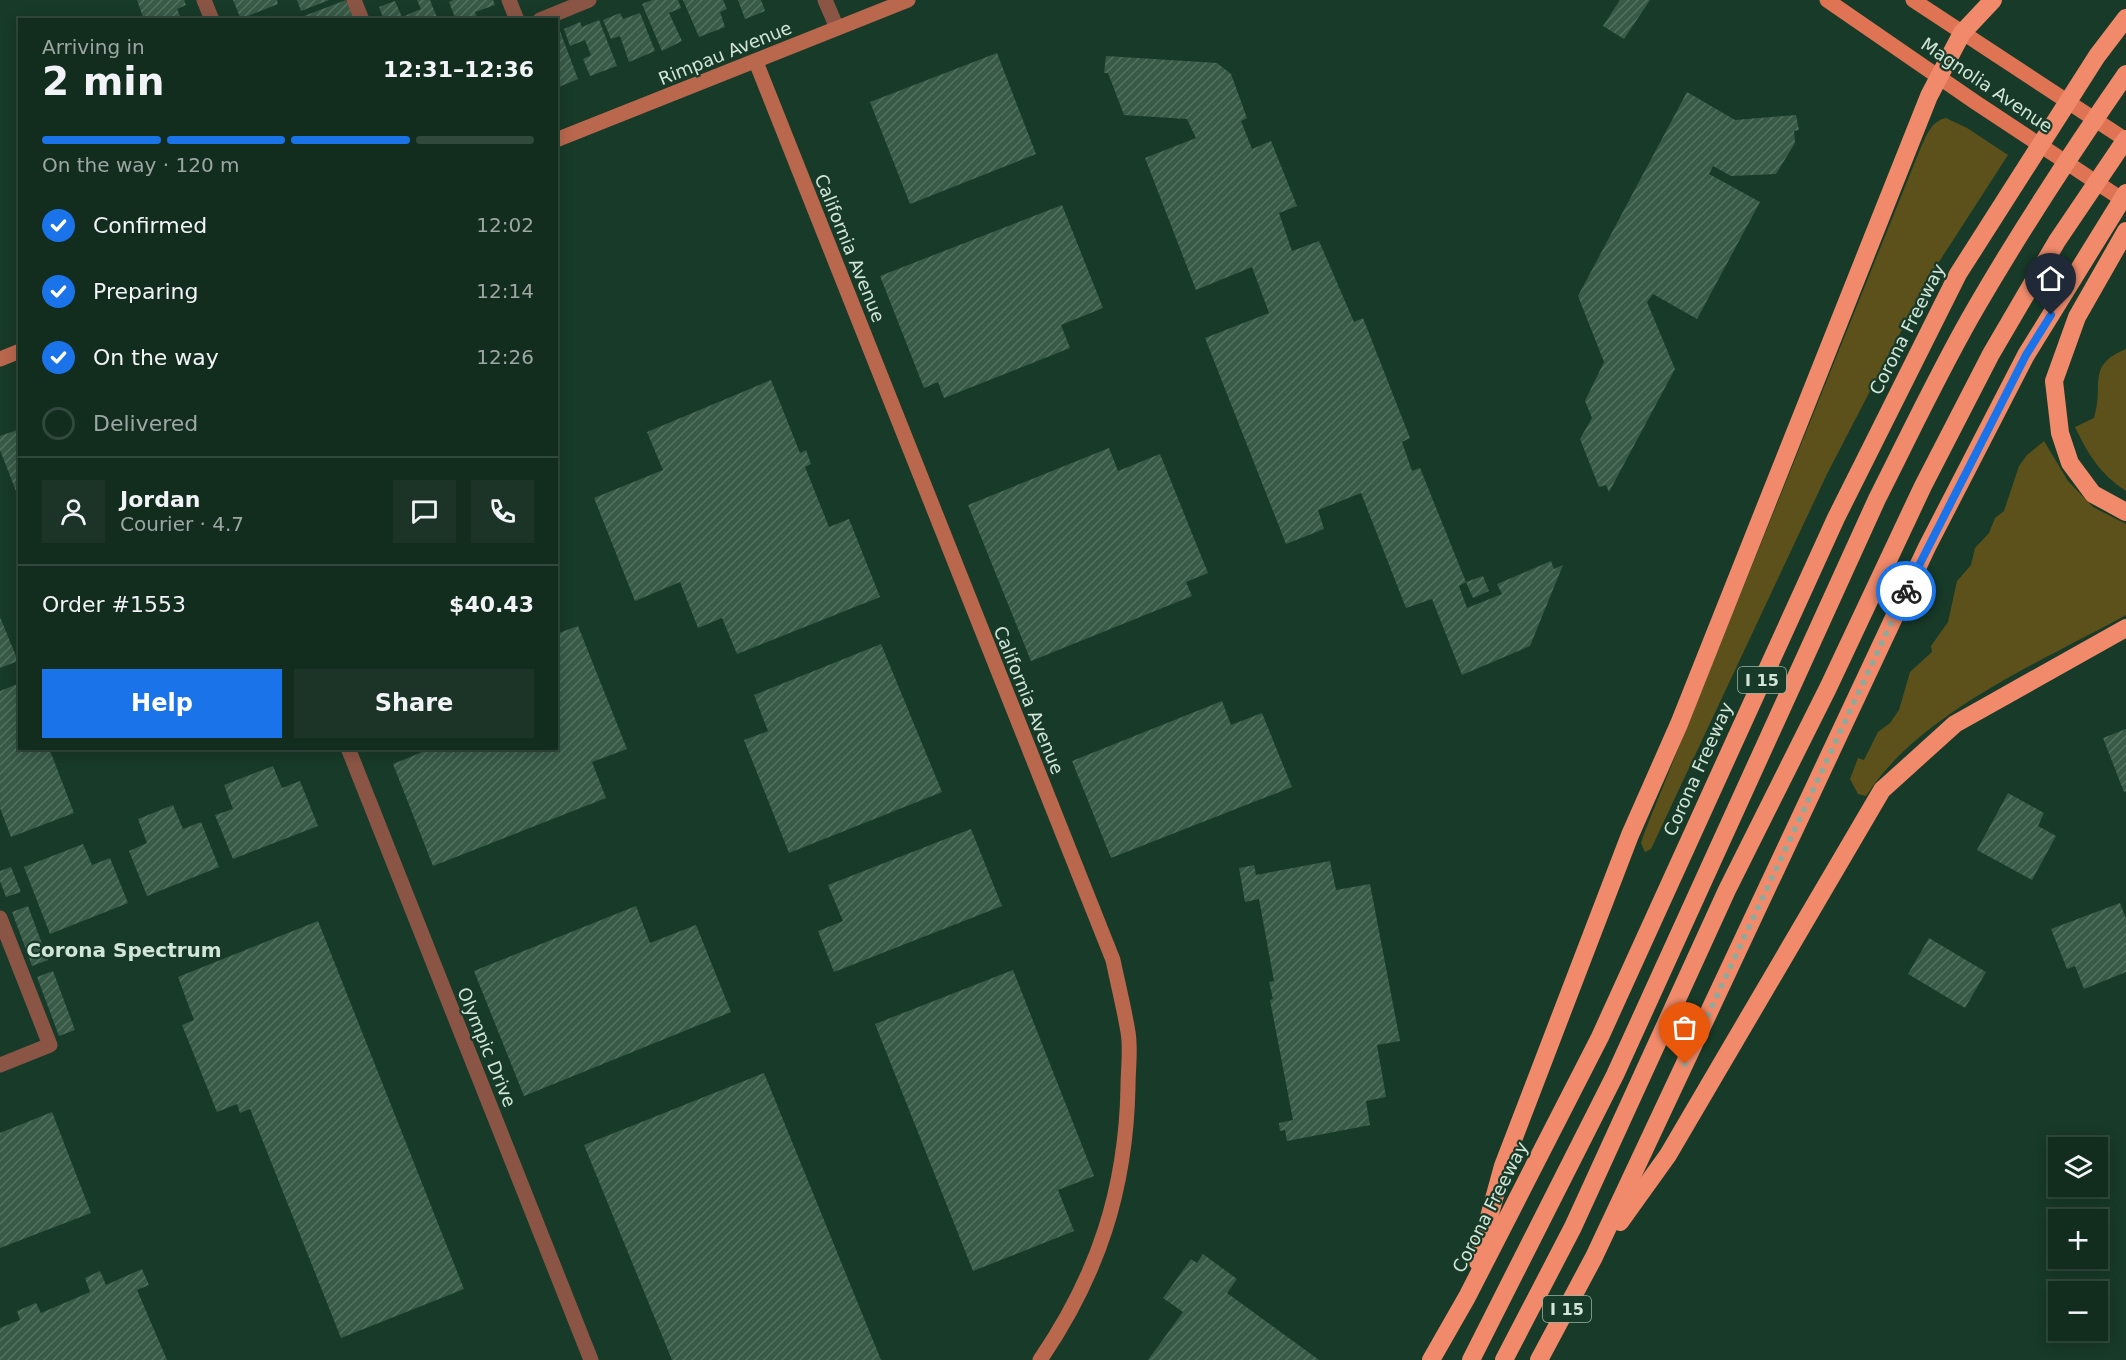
<!DOCTYPE html>
<html lang="en">
<head>
<meta charset="utf-8">
<style>
	body { margin:0; font-family:"DejaVu Sans",sans-serif; background:#1b3427; color:#f1f3f6; height:100vh; display:flex; flex-direction:column; font-size:22px; white-space:nowrap }
	* { box-sizing:border-box; margin:0 }
	p { font-size:20px; color:#9ca7a4 }
	.icon { flex:none; width:33px; height:33px; fill:none; stroke:currentColor; stroke-width:2; stroke-linecap:round; stroke-linejoin:round }
	.map { position:relative; flex:1; overflow:hidden }
	.details { position:absolute; left:18px; top:18px; width:540px; height:732px; display:flex; flex-direction:column; background:#122c1e; border-radius:0px; box-shadow:0 3px 15px #0003,0 0 0 2px #31483c }
	.details>* { flex:none }
	.controls { position:absolute; left:2048px; top:1137px; display:grid; gap:12px }
	.controls a { display:grid; place-items:center; width:60px; height:60px; border-radius:0px; background:#122c1e; box-shadow:0 3px 15px #0003,0 0 0 2px #31483c; font-size:30px }
	.pin { position:absolute; display:grid; place-items:center; width:51px; height:51px; color:#fff; margin:-62px -26px; border-radius:50% 50% 50% 0; rotate:-45deg; box-shadow:0 0 6px #0007 }
	.pin .icon { rotate:45deg }
	.courier { position:absolute; display:grid; place-items:center; width:60px; height:60px; margin:-30px; border:4px solid #1a73e8; border-radius:50%; background:#fff; color:#222; box-shadow:0 2px 8px #0007 }
	.summary em { font-style:normal; font-weight:700 }
	.summary div { display:flex; flex-direction:column-reverse }
	.summary { display:flex; align-items:center; justify-content:space-between; height:102px; padding:0 24px }
	h1 { font-size:39px; font-weight:700; line-height:45px }
	.bar { display:grid; grid-template-columns:repeat(4,1fr); gap:9px 6px; align-content:center; height:72px; padding:0 24px }
	.bar i { height:8px; border-radius:4px; background:#31483c }
	.bar .on { background:#1a73e8 }
	.bar p { grid-column:span 4 }
	.line { display:flex; align-items:center; gap:15px; padding:0 24px; border-top:2px solid #31483c }
	.line div { flex:1 }
	.round { display:grid; place-items:center; flex:none; width:63px; height:63px; border-radius:0px; background:#1b3427 }
	ol { padding:0 24px; list-style:none }
	li { display:flex; align-items:center; gap:18px; height:66px }
	li p { margin-inline-start:auto }
	li .icon { padding:6px; border-radius:50%; background:#1a73e8; color:#fff; stroke-width:4 }
	li:last-child { color:#9ca7a4 }
	li i { width:33px; height:33px; border:3px solid #31483c; border-radius:50% }
	.action { display:flex; gap:12px; margin-top:auto; padding:12px 24px }
	.action a { flex:1; height:69px; border-radius:0px; background:#1a73e8; color:#fff; font-size:24px; font-weight:700; line-height:69px; text-align:center }
	.action a+a { background:#1b3427; color:#f1f3f6 }
	.map>svg:first-child { display:block }
	.green { fill:#5c511a }
	.building { fill:url(#building-hatch) }
	.lines { fill:none; stroke-linecap:round; stroke-linejoin:round }
	.minor { stroke:#8a5545; stroke-width:15 }
	.secondary { stroke:#b9674d; stroke-width:15 }
	.primary { stroke:#de7453; stroke-width:15 }
	.motorway { stroke:#f08a6a; stroke-width:18 }
	.done { stroke:#91a99b; stroke-width:6; stroke-dasharray:0 10.8 }
	.route { stroke:#1a73e8; stroke-width:8 }
	.labels { text-anchor:middle; dominant-baseline:central; stroke-width:4.5; stroke-linejoin:round; paint-order:stroke }
	.shield { fill:#183a28; stroke:#9ab2a4; stroke-width:1.5 }
	.shield-label { font-size:16px; font-weight:bold; fill:#d2e5d9 }
	.street-label { font-size:18px; fill:#d2e5d9; stroke:#183a28 }
	.neighbourhood-label { font-size:20px; font-weight:bold; fill:#d2e5d9; stroke:#183a28 }
</style>
</head>
<body>
<div class="map">
<svg width="2126" height="1360" viewBox="0 0 2126 1360">
	<defs>
		<pattern id="building-hatch" width="6" height="6" patternUnits="userSpaceOnUse" patternTransform="scale(1.5)"><rect width="6" height="6" fill="#385a47"/><path d="M-1 1l2-2M0 6l6-6M5 7l2-2" fill="none" stroke="#547261"/></pattern>
	</defs>
	<rect width="100%" height="100%" fill="#183a28"/>
	<g class="green">
		<path d="M1946,118L1967,128L2008,155L1928,279L1827,474L1651,849L1645,852L1641,843L1645,831L1919,152C1925,139 1930,121 1946,118Z"/>
		<path d="M2126,349V491C2100,474 2088,454 2075,427L2094,418C2105,384 2085,366 2126,349Z"/>
		<path d="M2044,441L2068,481L2093,507L2126,524V615C2041,662 1919,713 1866,796L1858,794L1850,779L1858,758L1864,760L1878,732L1890,723L1899,710L1910,672L1932,652L1931,646L1948,622L1957,581L1971,565L1975,548L1989,533L1995,518L2004,511L2019,466L2027,455Z"/>
	</g>
	<g class="building">
		<polygon points="137,0 184,0 186,5 177,9 180,16 171,20 161,20 160,17 144,20"/>
		<polygon points="233,0 277,0 278,4 248,16 250,20 234,20 240,17"/>
		<polygon points="297,0 329,0 301,11"/>
		<polygon points="346,0 354,20 306,20 304,16"/>
		<polygon points="417,0 430,0 438,20 384,20 379,7 395,1 402,17 421,9"/>
		<polygon points="453,0 493,0 495,5 475,12 478,20 456,20 449,2"/>
		<polygon points="652,0 678,0 681,8 669,13 682,41 662,51 642,4"/>
		<polygon points="683,0 723,0 727,9 720,12 725,27 699,37"/>
		<polygon points="738,0 761,0 765,11 745,19"/>
		<polygon points="1620,0 1650,0 1624,39 1603,26"/>
		<polygon points="620,13 623,19 640,13 655,51 629,62 620,36 611,39 603,20"/>
		<polygon points="599,20 617,66 590,76 583,59 591,55 585,40 570,46 564,29 580,22 582,27"/>
		<polygon points="560,31 578,79 559,87 556,33"/>
		<polygon points="997,53 1036,154 910,204 870,102"/>
		<polygon points="1106,56 1217,63 1231,74 1247,118 1241,121 1252,149 1271,141 1297,206 1279,213 1292,251 1319,241 1354,322 1363,318 1410,438 1402,442 1412,471 1420,468 1466,582 1483,576 1489,591 1473,598 1466,582 1459,586 1467,608 1502,594 1497,584 1551,561 1554,569 1563,565 1530,646 1462,675 1432,599 1406,608 1361,493 1318,510 1324,529 1286,544 1205,338 1269,313 1252,267 1196,290 1145,158 1196,138 1187,119 1124,115 1108,73 1104,73"/>
		<polygon points="1687,92 1735,120 1796,115 1799,130 1794,131 1795,143 1776,174 1731,176 1713,166 1709,174 1760,202 1697,319 1653,294 1647,302 1675,369 1609,492 1606,485 1599,487 1580,439 1592,418 1585,401 1604,362 1578,296"/>
		<polygon points="1062,205 1103,308 1061,325 1070,348 944,398 938,382 924,388 880,276"/>
		<polygon points="771,380 800,453 806,450 811,464 805,467 829,527 849,519 880,597 737,654 722,618 698,628 680,582 635,601 594,498 663,470 647,432"/>
		<polygon points="20,429 20,499 19,499 0,450 0,436"/>
		<polygon points="1109,448 1118,471 1160,454 1208,573 1186,582 1192,596 1031,661 968,505"/>
		<polygon points="0,617 18,661 0,668"/>
		<polygon points="578,626 627,749 592,762 606,798 433,866 393,764 432,748 556,748 556,634"/>
		<polygon points="881,644 942,792 789,853 744,740 768,731 754,695"/>
		<polygon points="20,683 20,748 49,748 74,813 11,837 0,808 0,691"/>
		<polygon points="1222,701 1231,725 1262,713 1292,787 1111,858 1072,761"/>
		<polygon points="2126,729 2126,791 2124,792 2103,738"/>
		<polygon points="273,766 282,788 300,781 318,826 233,859 215,815 233,809 224,785"/>
		<polygon points="2008,793 2044,813 2038,826 2056,836 2032,880 1977,850"/>
		<polygon points="173,805 183,829 201,822 219,867 147,896 129,851 147,843 138,819"/>
		<polygon points="971,829 1002,906 834,972 818,931 843,921 828,885"/>
		<polygon points="83,844 92,865 110,858 128,903 50,934 24,867"/>
		<polygon points="1330,861 1336,890 1370,884 1400,1041 1377,1045 1386,1097 1366,1101 1370,1125 1287,1141 1285,1130 1280,1131 1279,1123 1293,1120 1270,1000 1273,999 1269,982 1274,981 1259,899 1245,902 1239,868 1254,865 1256,875"/>
		<polygon points="11,867 21,892 6,897 0,881 0,871"/>
		<polygon points="2120,903 2126,919 2126,972 2084,989 2075,966 2067,969 2051,929"/>
		<polygon points="28,906 48,960 32,966 12,912"/>
		<polygon points="636,906 650,943 696,925 731,1012 524,1096 474,971"/>
		<polygon points="318,921 464,1289 341,1338 250,1109 240,1113 237,1104 217,1112 182,1025 194,1020 178,977"/>
		<polygon points="1929,938 1986,972 1965,1008 1908,974"/>
		<polygon points="1013,970 1094,1176 1058,1190 1074,1231 973,1271 875,1024"/>
		<polygon points="53,971 75,1030 59,1036 37,977"/>
		<polygon points="764,1073 881,1360 672,1360 584,1145"/>
		<polygon points="52,1112 91,1213 0,1248 0,1133"/>
		<polygon points="1203,1254 1237,1279 1227,1293 1319,1360 1148,1360 1183,1312 1163,1298 1191,1259 1197,1263"/>
		<polygon points="142,1269 149,1285 137,1290 167,1360 0,1360 0,1328 20,1320 17,1311 36,1303 41,1313 90,1292 85,1278 100,1271 106,1285"/>
	</g>
	<g class="lines">
		<g class="minor">
			<polyline points="204,0 212,20"/>
			<polyline points="354,0 362,20"/>
			<polyline points="509,0 517,20"/>
			<polyline points="825,0 837,28"/>
			<polyline points="540,20 589,0"/>
			<polyline points="348,748 591,1360"/>
			<polyline points="0,918 50,1045 0,1065"/>
		</g>
		<g class="secondary">
			<path d="M756,62L1113,960C1118,984 1124,1008 1128,1032C1131,1049 1128,1069 1128,1087C1126,1190 1098,1275 1040,1360"/>
			<polyline points="556,140 908,0"/>
			<polyline points="0,359 20,351"/>
		</g>
		<g class="primary">
			<polyline points="1827,0 1975,102 2126,202"/>
			<polyline points="1913,0 2126,140"/>
		</g>
		<g class="motorway">
			<polyline points="2126,231 2077,317 2054,381 2060,433 2070,463 2093,494 2126,512"/>
			<polyline points="1620,1222 1668,1155 1882,790 1955,724 2126,628"/>
			<polyline points="1477,1261 1503,1166 1630,835 1679,724 1929,96 1962,33 1993,0"/>
			<polyline points="1431,1360 1467,1297 1600,1037 1836,518 1958,274 2097,56 2126,18"/>
			<path d="M1471,1360L1615,1075L1877,499C1910,434 1941,367 1978,304C2024,225 2074,149 2126,74"/>
			<polyline points="1504,1360 1573,1227 1727,890 1828,688 1923,486 1991,354 2057,241 2126,139"/>
			<polyline points="1539,1360 1594,1257 1927,547 2026,355 2126,193"/>
		</g>
	</g>
	<g class="lines">
		<polyline class="done" points="1685,1064 1906,591"/>
		<polyline class="route" points="1906,591 2026,355 2051,315"/>
	</g>
	<g class="labels">
		<g class="shield">
			<rect x="1738" y="667" width="48" height="26" rx="4.5"/>
			<rect x="1543" y="1296" width="48" height="26" rx="4.5"/>
		</g>
		<g class="shield-label">
			<text x="1762" y="680">I 15</text>
			<text x="1567" y="1309">I 15</text>
		</g>
		<g class="street-label">
			<text transform="translate(725 53) rotate(-22)">Rimpau Avenue</text>
			<text transform="translate(1987 85) rotate(34)">Magnolia Avenue</text>
			<text transform="translate(850 248) rotate(68)">California Avenue</text>
			<text transform="translate(1907 329) rotate(-63)">Corona Freeway</text>
			<text transform="translate(1029 700) rotate(68)">California Avenue</text>
			<text transform="translate(1698 769) rotate(-66)">Corona Freeway</text>
			<text transform="translate(487 1047) rotate(68)">Olympic Drive</text>
			<text transform="translate(1490 1207) rotate(-63)">Corona Freeway</text>
		</g>
		<g class="neighbourhood-label">
			<text x="124" y="950">Corona Spectrum</text>
		</g>
	</g>
</svg>
<div class="controls">
<a><svg class="icon" aria-label="layers" viewBox="0 0 24 24"><path d="M12 4l9 5-9 5-9-5zM3 14l9 5 9-5"/></svg></a>
<a>+</a>
<a>−</a>
</div>
<div class="pin" style="left:1685px;top:1064px;background:#ea580c"><svg class="icon" aria-label="bag" viewBox="0 0 24 24"><path d="M5 8h14l-1 12H6zM9 8a3 3 0 0 1 6 0"/></svg></div>
<div class="pin" style="left:2051px;top:315px;background:#1f2937"><svg class="icon" aria-label="home" viewBox="0 0 24 24"><path d="M3 11l9-7 9 7M6 9v11h12V9"/></svg></div>
<div class="courier" style="left:1906px;top:591px"><svg class="icon" aria-label="bike" viewBox="0 0 24 24"><circle cx="6" cy="16" r="4"/><circle cx="18" cy="16" r="4"/><path d="M6 16l4-8h5l3 8M10 8l3 8H6M13 5h3"/></svg></div>
<section class="details">
<div class="summary"><div><h1>2 min</h1><p>Arriving in</p></div><em>12:31–12:36</em></div>
<div class="bar"><i class="on"></i><i class="on"></i><i class="on"></i><i></i><p>On the way · 120 m</p></div>
<ol>
<li><svg class="icon" aria-label="check" viewBox="0 0 24 24"><path d="M5 12l5 5 9-10"/></svg>Confirmed<p>12:02</p></li>
<li><svg class="icon" aria-label="check" viewBox="0 0 24 24"><path d="M5 12l5 5 9-10"/></svg>Preparing<p>12:14</p></li>
<li><svg class="icon" aria-label="check" viewBox="0 0 24 24"><path d="M5 12l5 5 9-10"/></svg>On the way<p>12:26</p></li>
<li><i></i>Delivered</li>
</ol>
<div class="line" style="height:108px"><a class="round"><svg class="icon" aria-label="person" viewBox="0 0 24 24"><circle cx="12" cy="8" r="4"/><path d="M4 21q1-7 8-7t8 7"/></svg></a><div><b>Jordan</b><p>Courier · 4.7</p></div><a class="round"><svg class="icon" aria-label="chat" viewBox="0 0 24 24"><path d="M4 5h16v11H9l-5 4z"/></svg></a><a class="round"><svg class="icon" aria-label="phone" viewBox="0 0 24 24"><path d="M5 4h4l2 5-3 2q2 4 5 5l2-3 5 2v4C11 20 4 13 5 4z"/></svg></a></div>
<div class="line" style="height:78px"><div>Order #1553</div><b>$40.43</b></div>
<div class="action"><a>Help</a><a>Share</a></div>
</section>
</div>
</body>
</html>
